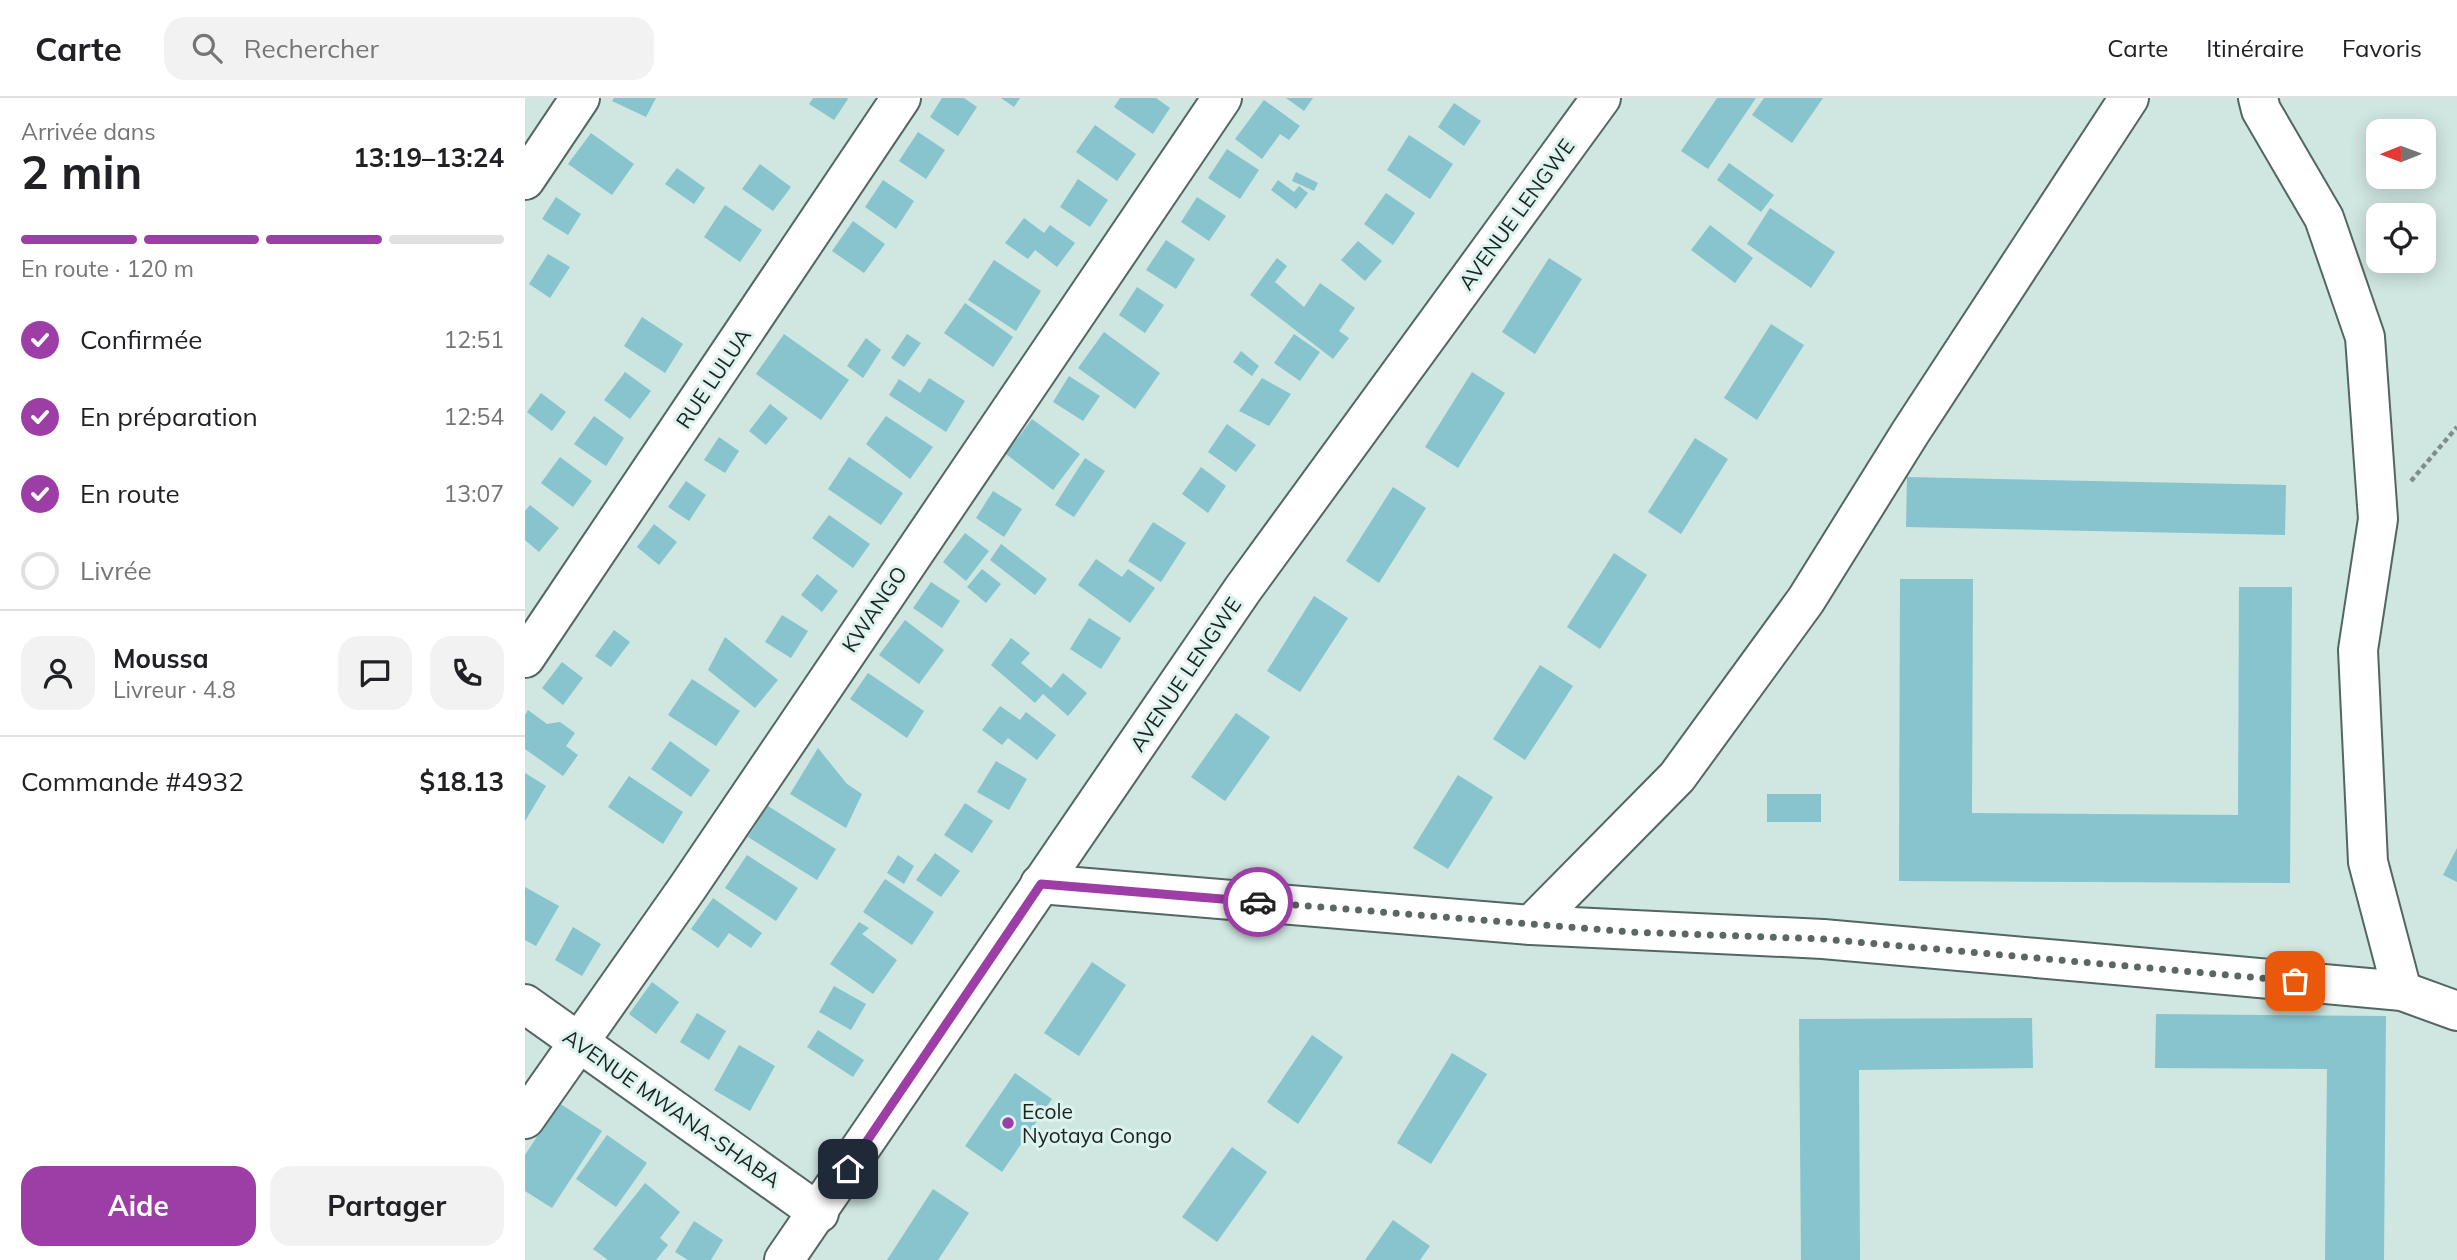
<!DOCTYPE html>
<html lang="fr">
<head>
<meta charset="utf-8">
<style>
	body { margin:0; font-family:Mulish,sans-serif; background:#f2f2f2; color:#202124; height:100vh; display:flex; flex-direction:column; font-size:26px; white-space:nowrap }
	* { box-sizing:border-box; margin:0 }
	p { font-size:23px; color:#757577 }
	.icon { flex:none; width:38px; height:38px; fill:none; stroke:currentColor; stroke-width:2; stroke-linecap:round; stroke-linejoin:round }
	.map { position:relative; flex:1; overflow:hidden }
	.panel { display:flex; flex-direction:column; background:#fff; width:525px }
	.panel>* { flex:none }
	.needle { width:46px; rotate:269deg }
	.controls { position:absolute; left:1841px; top:21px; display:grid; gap:14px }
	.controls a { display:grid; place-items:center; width:70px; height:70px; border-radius:14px; background:#fff; box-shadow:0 4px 18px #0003; font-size:35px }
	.pin { position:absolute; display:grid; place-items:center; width:60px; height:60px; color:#fff; margin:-30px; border-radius:14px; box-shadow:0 4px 10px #0006 }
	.courier { position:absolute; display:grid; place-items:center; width:70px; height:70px; margin:-35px; border:5px solid #9d3da6; border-radius:50%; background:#fff; color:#222; box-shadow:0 2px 9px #0007 }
	.head em { font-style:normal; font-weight:700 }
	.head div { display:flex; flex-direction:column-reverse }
	.head { display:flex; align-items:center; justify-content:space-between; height:119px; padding:0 21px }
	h1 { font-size:46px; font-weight:700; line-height:52px }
	.bar { display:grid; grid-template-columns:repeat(4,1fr); gap:10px 7px; align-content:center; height:84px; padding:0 21px }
	.bar i { height:9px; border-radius:5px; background:#e0e0e0 }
	.bar .active { background:#9d3da6 }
	.bar p { grid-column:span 4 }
	.line { display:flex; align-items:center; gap:18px; padding:0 21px; border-top:2px solid #e0e0e0 }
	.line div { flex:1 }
	.round { display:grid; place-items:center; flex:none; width:74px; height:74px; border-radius:21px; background:#f2f2f2 }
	ol { padding:0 21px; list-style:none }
	li { display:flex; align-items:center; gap:21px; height:77px }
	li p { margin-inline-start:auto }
	li .icon { padding:7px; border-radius:50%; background:#9d3da6; color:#fff; stroke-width:4 }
	li:last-child { color:#757577 }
	li i { width:38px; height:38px; border:4px solid #e0e0e0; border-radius:50% }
	.action { display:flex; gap:14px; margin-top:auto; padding:14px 21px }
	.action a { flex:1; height:80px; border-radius:21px; background:#9d3da6; color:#fff; font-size:28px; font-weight:700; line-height:80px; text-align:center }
	.action a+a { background:#f2f2f2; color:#202124 }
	header { display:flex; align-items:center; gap:42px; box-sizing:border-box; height:98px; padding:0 35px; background:#fff; border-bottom:2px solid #e0e0e0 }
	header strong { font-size:33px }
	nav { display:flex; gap:38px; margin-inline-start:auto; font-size:24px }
	.search { width:490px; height:63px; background:#f2f2f2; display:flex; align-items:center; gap:18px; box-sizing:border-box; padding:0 24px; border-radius:21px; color:#757577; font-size:26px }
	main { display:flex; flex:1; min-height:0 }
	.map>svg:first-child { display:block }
	.building { fill:#87c4ce }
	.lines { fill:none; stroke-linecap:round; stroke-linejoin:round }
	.minor-casing { stroke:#536762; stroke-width:42 }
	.path { stroke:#7f8e8b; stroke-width:4.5; stroke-dasharray:5 3.5; stroke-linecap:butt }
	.minor { stroke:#fff; stroke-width:38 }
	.done { stroke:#5a6764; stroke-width:7; stroke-dasharray:0 12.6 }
	.route { stroke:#9d3da6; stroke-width:9 }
	.poi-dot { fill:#9d3da6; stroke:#ddf3ee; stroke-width:2.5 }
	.labels { text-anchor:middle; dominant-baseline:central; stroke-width:6; stroke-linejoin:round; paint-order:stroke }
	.street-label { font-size:21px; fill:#1b2321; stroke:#ddf3ee }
	.poi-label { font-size:21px; fill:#1b2321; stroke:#ddf3ee; text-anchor:start }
</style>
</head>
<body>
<header>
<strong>Carte</strong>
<div class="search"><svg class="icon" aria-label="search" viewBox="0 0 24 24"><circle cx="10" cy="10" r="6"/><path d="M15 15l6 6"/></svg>Rechercher</div>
<nav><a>Carte</a><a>Itinéraire</a><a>Favoris</a></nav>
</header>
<main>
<section class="panel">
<div class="head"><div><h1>2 min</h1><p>Arrivée dans</p></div><em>13:19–13:24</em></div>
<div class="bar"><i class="active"></i><i class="active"></i><i class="active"></i><i></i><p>En route · 120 m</p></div>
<ol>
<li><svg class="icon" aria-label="check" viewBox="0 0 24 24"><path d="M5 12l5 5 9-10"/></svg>Confirmée<p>12:51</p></li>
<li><svg class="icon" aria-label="check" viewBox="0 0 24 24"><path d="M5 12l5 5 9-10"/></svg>En préparation<p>12:54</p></li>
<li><svg class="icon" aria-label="check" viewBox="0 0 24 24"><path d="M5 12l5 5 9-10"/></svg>En route<p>13:07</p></li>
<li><i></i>Livrée</li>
</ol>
<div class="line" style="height:126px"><a class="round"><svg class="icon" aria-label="person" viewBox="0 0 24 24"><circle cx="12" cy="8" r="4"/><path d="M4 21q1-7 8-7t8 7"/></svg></a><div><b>Moussa</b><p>Livreur · 4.8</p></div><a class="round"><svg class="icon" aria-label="chat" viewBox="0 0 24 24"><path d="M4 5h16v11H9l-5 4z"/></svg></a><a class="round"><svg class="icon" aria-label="phone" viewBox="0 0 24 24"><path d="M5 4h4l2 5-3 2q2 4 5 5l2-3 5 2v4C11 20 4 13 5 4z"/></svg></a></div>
<div class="line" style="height:91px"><div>Commande #4932</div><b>$18.13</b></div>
<div class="action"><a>Aide</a><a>Partager</a></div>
</section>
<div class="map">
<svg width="1932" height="1162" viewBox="0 0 1932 1162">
	<rect width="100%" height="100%" fill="#d0e6e1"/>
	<g class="building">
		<polygon points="89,0 131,0 121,19 87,3"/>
		<polygon points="288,0 322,0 323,1 309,22 284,6"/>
		<polygon points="417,0 439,0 452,9 433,38 405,19"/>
		<polygon points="476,0 495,0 489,9"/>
		<polygon points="595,0 631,0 645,10 628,36 589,9"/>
		<polygon points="761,0 788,0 779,13"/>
		<polygon points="1192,0 1231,0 1183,71 1156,53"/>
		<polygon points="1239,0 1298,0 1267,45 1227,17"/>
		<polygon points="739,2 775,28 764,42 755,36 737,61 710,41"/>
		<polygon points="929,5 956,23 939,48 913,29"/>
		<polygon points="570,27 611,56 592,83 551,54"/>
		<polygon points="393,34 420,52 401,81 374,63"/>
		<polygon points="66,35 109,66 87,97 43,66"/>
		<polygon points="884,37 928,66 905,101 862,72"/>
		<polygon points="702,51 734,72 715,101 683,80"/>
		<polygon points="1204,65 1249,97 1236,114 1192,82"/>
		<polygon points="235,66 266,89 248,113 217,91"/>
		<polygon points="152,70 180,90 169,106 140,86"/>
		<polygon points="771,74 793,85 789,93 767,83"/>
		<polygon points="553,81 583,102 565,129 535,109"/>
		<polygon points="358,82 389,103 371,131 340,109"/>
		<polygon points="753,82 769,94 774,88 783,95 771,111 746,92"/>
		<polygon points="861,95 890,115 868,147 839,126"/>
		<polygon points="31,99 56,116 43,137 17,121"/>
		<polygon points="672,99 701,118 684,143 656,124"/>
		<polygon points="200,107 237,132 215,164 179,139"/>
		<polygon points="1245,110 1310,154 1286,190 1222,146"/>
		<polygon points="499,120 519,135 525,127 550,145 532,169 510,152 503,161 480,145"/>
		<polygon points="328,123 360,146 339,175 307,153"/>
		<polygon points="1185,127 1228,160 1210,185 1166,152"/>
		<polygon points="641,142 670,161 651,191 621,172"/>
		<polygon points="833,143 857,163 840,183 816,162"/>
		<polygon points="23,156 45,169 25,200 4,186"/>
		<polygon points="752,160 762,168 750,184 779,209 795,185 830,210 814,233 824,240 808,261 725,197"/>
		<polygon points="1024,160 1057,181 1010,256 977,234"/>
		<polygon points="469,162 516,193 491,233 443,202"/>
		<polygon points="612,189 639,207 620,235 594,217"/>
		<polygon points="440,205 488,239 468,269 419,235"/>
		<polygon points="117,219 158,246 140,275 99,248"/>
		<polygon points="1246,226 1279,247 1232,322 1199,300"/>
		<polygon points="579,234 635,275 610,311 553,270"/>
		<polygon points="259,236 324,282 296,322 231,276"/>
		<polygon points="382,236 396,245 379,269 366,260"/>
		<polygon points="769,236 795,254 775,283 749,265"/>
		<polygon points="341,240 356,252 338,280 322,268"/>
		<polygon points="716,253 734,268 727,278 708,264"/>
		<polygon points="100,274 126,293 105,321 79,302"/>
		<polygon points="947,274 980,295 933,370 900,349"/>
		<polygon points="544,278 575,298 558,323 528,304"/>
		<polygon points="404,280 440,303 421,334 364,297 374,281 395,295"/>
		<polygon points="737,280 766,296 744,328 714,313"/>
		<polygon points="16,295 41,314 27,333 2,314"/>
		<polygon points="245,306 263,320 241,347 224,333"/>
		<polygon points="69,318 99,340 81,368 49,346"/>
		<polygon points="361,318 408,349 385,381 341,346"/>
		<polygon points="507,321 555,356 528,392 481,356"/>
		<polygon points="702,326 731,347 711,374 683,354"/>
		<polygon points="194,339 214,353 200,375 179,362"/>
		<polygon points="1170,340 1203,361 1156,436 1123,414"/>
		<polygon points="35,359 67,383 48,409 16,385"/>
		<polygon points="324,359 378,395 356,427 303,391"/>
		<polygon points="560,360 580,373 549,419 530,407"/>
		<polygon points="676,369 701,388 683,415 657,396"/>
		<polygon points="1382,379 1761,387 1760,437 1381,429"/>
		<polygon points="161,383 181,397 164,423 143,409"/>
		<polygon points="868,389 901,410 854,485 821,463"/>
		<polygon points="468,393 497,411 479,439 451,420"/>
		<polygon points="5,407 34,430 14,454 0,442 0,413"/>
		<polygon points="304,417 345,446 328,470 287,440"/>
		<polygon points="628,424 661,445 636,484 603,463"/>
		<polygon points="129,426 152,444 134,467 112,449"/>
		<polygon points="440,435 464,453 441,483 418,464"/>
		<polygon points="476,446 522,481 510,497 465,462"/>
		<polygon points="1089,455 1122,477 1075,551 1042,529"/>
		<polygon points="571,461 597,479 603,471 630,490 605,525 553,487"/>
		<polygon points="457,471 476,486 461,505 442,489"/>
		<polygon points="292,476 313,493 297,514 276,497"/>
		<polygon points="1375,481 1448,481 1447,715 1713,717 1714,489 1767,489 1765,785 1374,783"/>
		<polygon points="406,484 435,503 417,530 388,510"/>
		<polygon points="789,498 823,520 775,594 742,573"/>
		<polygon points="257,517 283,533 266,560 240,544"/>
		<polygon points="564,520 596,540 576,571 545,551"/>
		<polygon points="380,522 419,552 394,586 354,557"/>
		<polygon points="89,532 105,544 86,569 70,558"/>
		<polygon points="200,539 253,582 230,610 183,572"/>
		<polygon points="486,540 505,555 496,565 526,590 538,575 562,595 543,618 518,596 510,605 466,567"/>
		<polygon points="37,564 58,580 38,607 17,590"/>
		<polygon points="1015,567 1048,588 1000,662 968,641"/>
		<polygon points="343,575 399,613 382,640 325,601"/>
		<polygon points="167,581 215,613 191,648 143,617"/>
		<polygon points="475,608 495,622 501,614 531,637 512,662 483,640 477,647 457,632"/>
		<polygon points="3,612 22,626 35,624 50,635 41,648 53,657 38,678 0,651 0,617"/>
		<polygon points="711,615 745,639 700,703 666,679"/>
		<polygon points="145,643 185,672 166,699 126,671"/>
		<polygon points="293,650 322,686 337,696 321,730 265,696"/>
		<polygon points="471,663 502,681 484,712 452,694"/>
		<polygon points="0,675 21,688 0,723"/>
		<polygon points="933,677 968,699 923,771 888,750"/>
		<polygon points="104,678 158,714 138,746 83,709"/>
		<rect x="1242" y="696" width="54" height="28"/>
		<polygon points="440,705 468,723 447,755 419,737"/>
		<polygon points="243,708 311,751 292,782 223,739"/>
		<polygon points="1932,750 1932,784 1918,777"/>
		<polygon points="410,755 435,773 416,799 391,782"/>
		<polygon points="222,757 273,790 251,823 200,790"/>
		<polygon points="373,757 389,768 379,786 362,775"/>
		<polygon points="360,781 409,814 387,847 338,814"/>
		<polygon points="0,789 34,808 11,848 0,842"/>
		<polygon points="188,800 237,835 226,850 204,835 193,850 166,831"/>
		<polygon points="334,824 344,830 337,836 372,862 348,896 305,866"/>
		<polygon points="48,829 76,846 57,878 30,862"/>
		<polygon points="567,864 601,887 554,958 519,935"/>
		<polygon points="127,884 154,904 131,936 104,916"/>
		<polygon points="309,888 341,906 326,932 294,914"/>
		<polygon points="172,915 201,933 184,962 155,944"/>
		<polygon points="1631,916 1861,918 1859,1162 1800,1162 1802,971 1630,970"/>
		<polygon points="1507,920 1508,970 1334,972 1335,1162 1276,1162 1274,921"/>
		<polygon points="293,932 339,962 328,979 282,949"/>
		<polygon points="787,937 818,959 773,1026 742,1004"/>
		<polygon points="214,947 250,968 225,1013 189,992"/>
		<polygon points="927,955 962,976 906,1066 872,1045"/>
		<polygon points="490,975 527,1001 477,1074 440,1048"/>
		<polygon points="34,1005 77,1033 27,1110 0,1093 0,1057"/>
		<polygon points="82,1037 122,1065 91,1109 51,1081"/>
		<polygon points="707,1049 742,1074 692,1144 657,1119"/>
		<polygon points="120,1085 155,1114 135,1140 143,1147 131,1162 83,1162 68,1151"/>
		<polygon points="408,1091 444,1115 413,1162 362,1162"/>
		<polygon points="868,1122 905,1148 895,1162 840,1162"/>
		<polygon points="169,1123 198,1142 186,1162 163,1162 150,1154"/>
	</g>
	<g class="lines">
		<g class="minor-casing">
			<g id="minor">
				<polyline points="1733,0 1736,12 1799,120 1840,239 1853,421 1833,552 1843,764 1877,893"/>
				<polyline points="0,82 55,0"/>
				<polyline points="0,560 376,0"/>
				<polyline points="515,786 1006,827 1298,841 1557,864 1877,893 1932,913"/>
				<polyline points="1006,827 1152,679 1281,502 1385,335 1604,0"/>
				<polyline points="0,906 294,1115"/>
				<polyline points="0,1021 163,789 697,0"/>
				<polyline points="259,1162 718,491 1076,0"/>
			</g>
		</g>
		<polyline class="path" points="1886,383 1932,329"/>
		<use href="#minor" class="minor"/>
	</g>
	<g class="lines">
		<polyline class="done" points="733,804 1105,834 1298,841 1770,883"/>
		<polyline class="route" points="323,1071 516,786 733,804"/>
	</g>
	<circle class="poi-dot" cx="483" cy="1025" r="7"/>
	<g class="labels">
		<g class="street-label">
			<text transform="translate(991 116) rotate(-54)">AVENUE LENGWE</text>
			<text transform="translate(188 280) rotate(-56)">RUE LULUA</text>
			<text transform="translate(349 511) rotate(-56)">KWANGO</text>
			<text transform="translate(660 576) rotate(-56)">AVENUE LENGWE</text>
			<text transform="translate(147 1010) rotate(35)">AVENUE MWANA-SHABA</text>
		</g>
		<g class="poi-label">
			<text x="497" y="1013">Ecole<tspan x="497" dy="24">Nyotaya Congo</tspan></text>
		</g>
	</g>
</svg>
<div class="controls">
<a><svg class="needle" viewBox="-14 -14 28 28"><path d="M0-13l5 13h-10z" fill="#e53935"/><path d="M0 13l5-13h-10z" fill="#757577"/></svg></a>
<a><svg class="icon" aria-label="locate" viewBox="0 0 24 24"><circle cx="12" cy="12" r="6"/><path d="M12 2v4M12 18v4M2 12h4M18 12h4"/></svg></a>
</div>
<div class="pin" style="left:1770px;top:883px;background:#ea580c"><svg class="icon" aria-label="bag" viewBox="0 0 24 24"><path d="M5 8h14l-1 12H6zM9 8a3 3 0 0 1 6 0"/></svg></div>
<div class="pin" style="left:323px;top:1071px;background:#1f2937"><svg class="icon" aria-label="home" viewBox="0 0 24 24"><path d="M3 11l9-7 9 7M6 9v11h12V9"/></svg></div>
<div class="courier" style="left:733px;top:804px"><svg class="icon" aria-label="car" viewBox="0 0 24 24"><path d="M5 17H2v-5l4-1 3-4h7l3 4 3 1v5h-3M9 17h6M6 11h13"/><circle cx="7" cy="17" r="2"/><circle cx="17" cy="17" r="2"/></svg></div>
</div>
</main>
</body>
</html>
